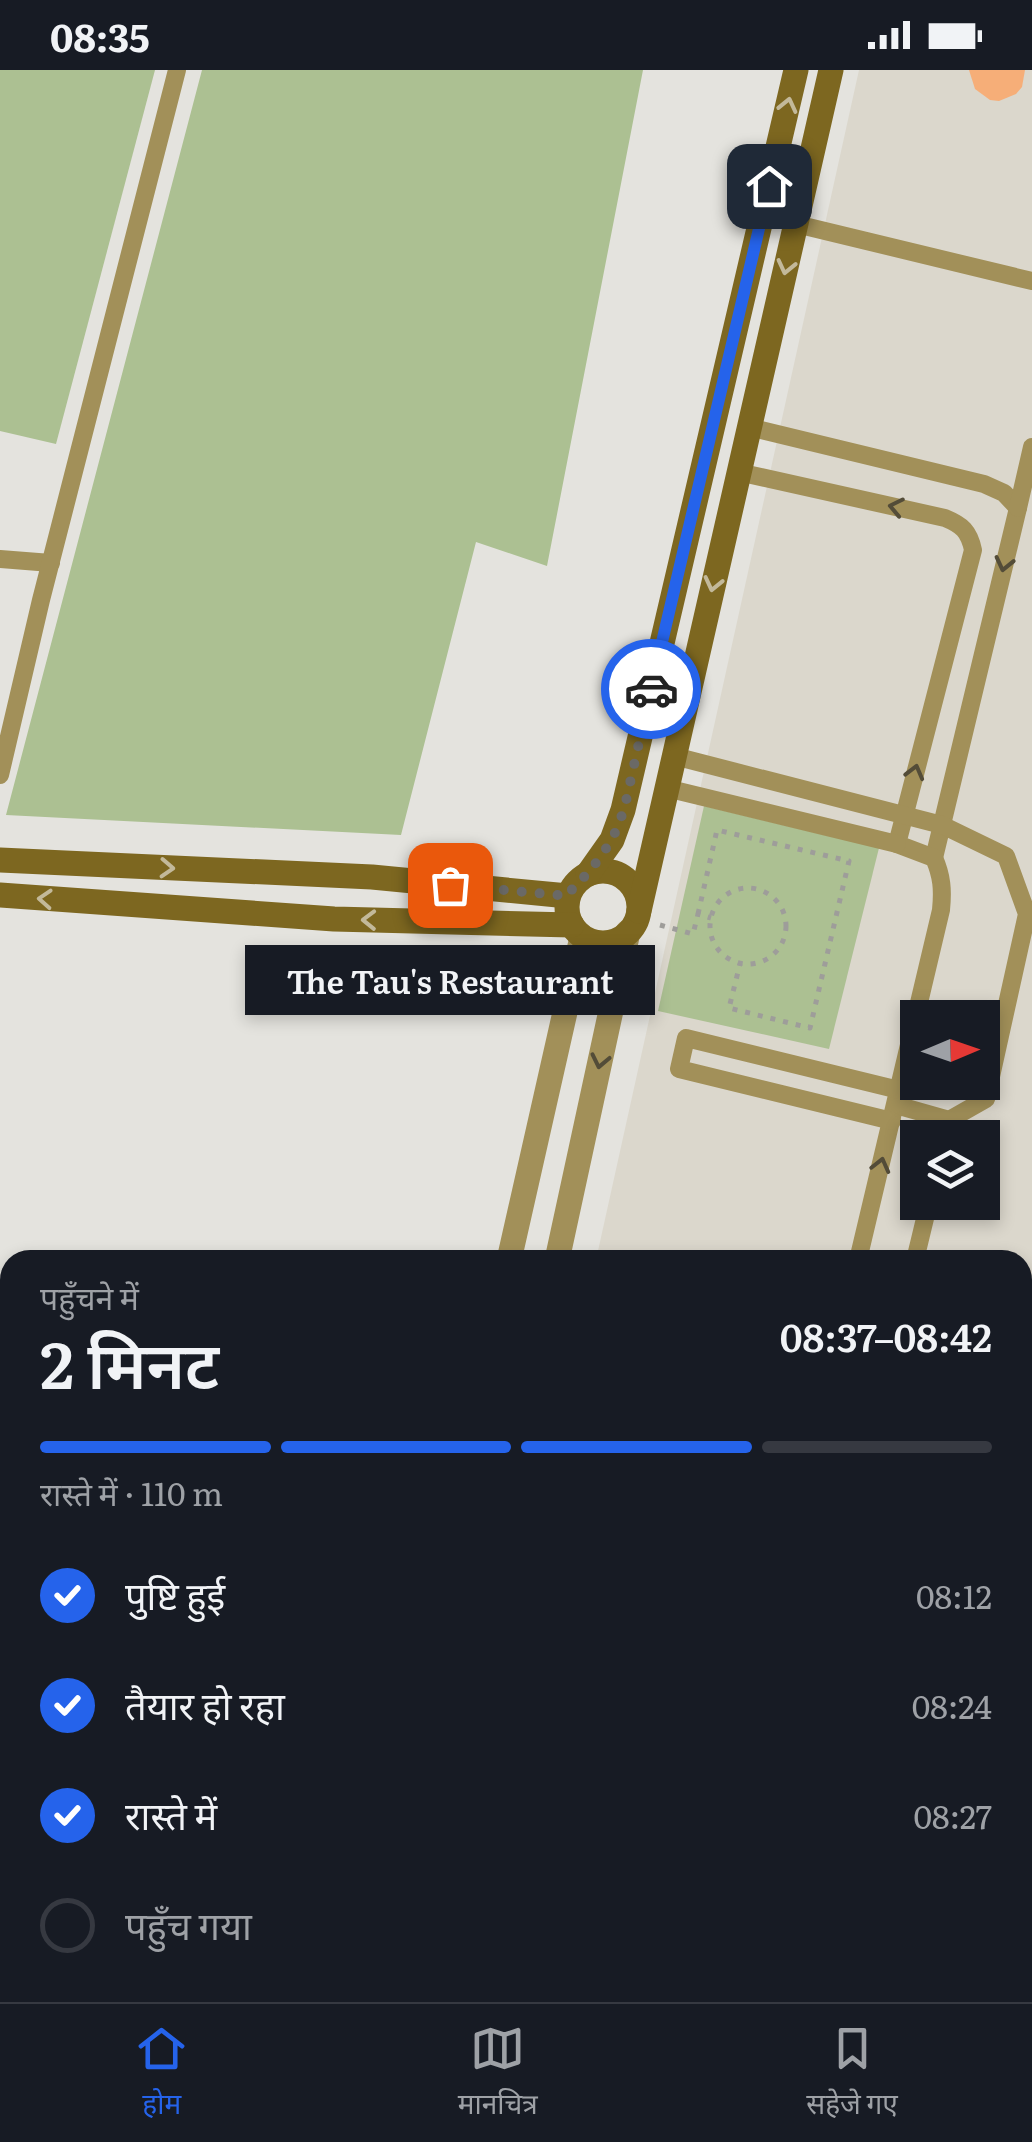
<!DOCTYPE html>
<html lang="hi">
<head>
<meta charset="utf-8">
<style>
	body { margin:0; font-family:Literata,"Noto Sans Devanagari",serif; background:#20242c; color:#f1f3f6; height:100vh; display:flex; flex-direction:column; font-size:38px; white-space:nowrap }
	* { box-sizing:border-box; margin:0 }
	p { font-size:32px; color:#9ea1a6 }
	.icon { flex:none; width:55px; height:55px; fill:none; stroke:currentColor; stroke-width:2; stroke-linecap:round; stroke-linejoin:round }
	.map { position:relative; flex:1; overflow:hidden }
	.panel { position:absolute; left:0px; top:1180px; width:1032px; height:752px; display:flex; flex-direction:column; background:#171b24; border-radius:30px 30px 0 0; box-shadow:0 5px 15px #0003 }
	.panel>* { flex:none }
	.needle { width:65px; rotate:88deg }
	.controls { position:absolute; left:900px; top:930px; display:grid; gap:20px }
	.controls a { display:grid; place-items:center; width:100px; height:100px; border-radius:0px; background:#171b24; box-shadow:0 5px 15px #0003; font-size:50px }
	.pin { position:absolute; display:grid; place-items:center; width:85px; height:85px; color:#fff; margin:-42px; border-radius:20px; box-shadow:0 5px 15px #0006 }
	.courier { position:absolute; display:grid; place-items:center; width:100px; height:100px; margin:-50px; border:8px solid #2563eb; border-radius:50%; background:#fff; color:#222; box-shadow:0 2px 12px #0007 }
	.bubble { position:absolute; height:70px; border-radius:0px; background:#171b24; box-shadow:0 5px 15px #0003; font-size:32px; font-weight:600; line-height:70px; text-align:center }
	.head em { font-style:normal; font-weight:600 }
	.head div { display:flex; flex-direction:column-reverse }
	.head { display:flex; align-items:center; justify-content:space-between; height:170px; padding:0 40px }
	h1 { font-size:65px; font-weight:600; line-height:75px }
	.bar { display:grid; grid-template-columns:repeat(4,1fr); gap:15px 10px; align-content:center; height:120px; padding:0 40px }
	.bar i { height:12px; border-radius:8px; background:#363941 }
	.bar .current { background:#2563eb }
	.bar p { grid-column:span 4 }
	ol { padding:0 40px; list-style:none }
	li { display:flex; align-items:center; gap:30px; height:110px }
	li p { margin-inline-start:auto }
	li .icon { padding:10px; border-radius:50%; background:#2563eb; color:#fff; stroke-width:4 }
	li:last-child { color:#9ea1a6 }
	li i { width:55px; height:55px; border:5px solid #363941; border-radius:50% }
	.status { display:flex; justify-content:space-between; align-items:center; height:70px; padding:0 50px; background:#171b24; direction:ltr }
	.status svg { height:28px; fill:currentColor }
	.tabs { display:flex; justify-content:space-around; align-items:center; height:140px; border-top:2px solid #363941; background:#171b24; font-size:28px; color:#9ea1a6 }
	.tabs a { display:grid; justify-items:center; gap:5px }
	.tabs .current { color:#2563eb }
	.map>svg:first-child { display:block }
	.built { fill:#dbd7cc; fill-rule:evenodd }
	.green { fill:#acc092 }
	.building { fill:#f6ae78 }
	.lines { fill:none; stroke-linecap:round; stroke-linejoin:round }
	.path { stroke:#9e9d9a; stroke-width:5; stroke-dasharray:5 8; stroke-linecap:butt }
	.service { stroke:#a29059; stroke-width:18 }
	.tertiary { stroke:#a29059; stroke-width:25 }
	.secondary { stroke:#7d6720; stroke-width:25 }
	.rail-casing { stroke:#565553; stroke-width:11 }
	.rail { stroke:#f2f0ec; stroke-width:8; stroke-dasharray:22; stroke-linecap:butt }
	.oneway { stroke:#c3b99a }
	.oneway2 { stroke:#534c38 }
	.done { stroke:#6a6966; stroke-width:10; stroke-dasharray:0 18 }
	.route { stroke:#2563eb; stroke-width:12 }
</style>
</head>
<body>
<div class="status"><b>08:35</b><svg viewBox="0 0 49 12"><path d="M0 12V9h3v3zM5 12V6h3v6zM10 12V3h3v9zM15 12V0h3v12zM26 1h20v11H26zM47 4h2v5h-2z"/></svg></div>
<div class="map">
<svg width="1032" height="1932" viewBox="0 0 1032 1932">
	<rect width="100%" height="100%" fill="#e4e3de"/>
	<path class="built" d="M859,0H1032V1932H431L433,1922H1022V1190H596ZM918,948H982V1012H918ZM918,1068H982V1132H918Z"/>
	<g class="green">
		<polygon points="0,0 155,0 56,374 0,361"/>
		<polygon points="202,0 643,0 547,496 476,472 401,765 6,745"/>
		<polygon points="704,736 879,778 829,979 658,941"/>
	</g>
	<g class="building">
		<polygon points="969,0 1025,0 1022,17 1016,24 999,31 990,30 975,19"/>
		<polygon points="1031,1200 1032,1474 1024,1509 1022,1234"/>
	</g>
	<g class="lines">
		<g class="path">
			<circle cx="748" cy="856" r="38"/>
			<polyline points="698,844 717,760 849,791 810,958 729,938 740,894"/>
			<polyline points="660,855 693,864 698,844 711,848"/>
			<polyline points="1022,1529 1032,1532"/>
		</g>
		<g class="service">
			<polyline points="796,154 1032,211"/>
			<polyline points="749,357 984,414 1004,423 1018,438 934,788"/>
			<path d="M738,402L945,448C962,455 969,461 973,480L897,774L934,788C942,806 943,820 941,840L858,1190"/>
			<polyline points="1018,438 1032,377"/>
			<polyline points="0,489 51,493"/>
			<polyline points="674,686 942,755 1006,786 1027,844 986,1029 949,1050 945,1068"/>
			<polyline points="0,705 41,530 177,0"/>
			<polyline points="666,718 897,774"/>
			<polyline points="896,1035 949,1050"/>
			<polyline points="892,1051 679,999 686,968 899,1020"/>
			<polyline points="915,1190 929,1132"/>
			<polyline points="0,1470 10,1472"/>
			<polyline points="167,1922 173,1932"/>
			<polyline points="520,1922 559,1932"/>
			<polyline points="343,1923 381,1932"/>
			<polyline points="681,1932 683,1922"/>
			<polyline points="732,1932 734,1922"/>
		</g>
		<g class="tertiary">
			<polyline points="509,1190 582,867"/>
			<polyline points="557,1190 628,862"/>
			<polyline points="341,1932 343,1922"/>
			<polyline points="392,1932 394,1922"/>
		</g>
		<g class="secondary">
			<polyline points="0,790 372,807 568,826"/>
			<circle cx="603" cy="837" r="36"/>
			<polyline points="588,804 612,770 623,740 796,0"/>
			<polyline points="0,825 334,849 572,855"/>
			<polyline points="639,841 831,0"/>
		</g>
		<g class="rail-casing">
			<g id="rail">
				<polyline points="1022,1782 1032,1741"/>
				<polyline points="1022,1878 1032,1837"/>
				<polyline points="988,1932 990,1922"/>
				<polyline points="1010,1932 1012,1922"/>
			</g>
		</g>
		<use href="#rail" class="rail"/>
	</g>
	<defs><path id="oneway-chevron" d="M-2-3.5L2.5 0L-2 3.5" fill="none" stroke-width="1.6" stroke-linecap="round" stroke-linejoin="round" transform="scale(2.5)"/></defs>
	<g class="oneway">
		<use href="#oneway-chevron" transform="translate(788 35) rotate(-77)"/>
		<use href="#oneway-chevron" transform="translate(786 197) rotate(103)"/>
		<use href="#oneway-chevron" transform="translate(713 514) rotate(103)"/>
		<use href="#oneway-chevron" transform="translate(167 798) rotate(3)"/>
		<use href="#oneway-chevron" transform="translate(45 829) rotate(-176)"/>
		<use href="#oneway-chevron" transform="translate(369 850) rotate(-179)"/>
	</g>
	<g class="oneway2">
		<use href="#oneway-chevron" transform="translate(896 437) rotate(-168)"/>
		<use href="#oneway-chevron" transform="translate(1004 494) rotate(103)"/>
		<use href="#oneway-chevron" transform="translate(915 702) rotate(-75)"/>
		<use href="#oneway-chevron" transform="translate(600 991) rotate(102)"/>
		<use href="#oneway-chevron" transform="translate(881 1095) rotate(-76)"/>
	</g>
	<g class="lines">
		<polyline class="done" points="450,815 568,826 576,813 588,804 612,770 624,740 651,619"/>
		<polyline class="route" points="651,619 769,116"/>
	</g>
</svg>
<div class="controls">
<a><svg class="needle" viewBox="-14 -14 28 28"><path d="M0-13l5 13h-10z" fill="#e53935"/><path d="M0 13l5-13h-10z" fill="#9ea1a6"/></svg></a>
<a><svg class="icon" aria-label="layers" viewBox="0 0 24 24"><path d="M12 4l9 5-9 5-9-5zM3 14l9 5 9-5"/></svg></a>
</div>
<div class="pin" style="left:450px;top:815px;background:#ea580c"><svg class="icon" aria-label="bag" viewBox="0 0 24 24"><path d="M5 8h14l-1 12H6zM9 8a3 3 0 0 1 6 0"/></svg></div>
<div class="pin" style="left:769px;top:116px;background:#1f2937"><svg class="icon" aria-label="home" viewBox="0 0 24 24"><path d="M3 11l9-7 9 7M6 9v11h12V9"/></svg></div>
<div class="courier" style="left:651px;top:619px"><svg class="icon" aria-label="car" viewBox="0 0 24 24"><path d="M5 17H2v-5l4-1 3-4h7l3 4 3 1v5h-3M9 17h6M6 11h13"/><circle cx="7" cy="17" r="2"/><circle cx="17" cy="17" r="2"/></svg></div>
<div class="bubble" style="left:245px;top:875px;width:410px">The Tau's Restaurant</div>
<section class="panel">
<div class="head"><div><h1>2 मिनट</h1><p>पहुँचने में</p></div><em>08:37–08:42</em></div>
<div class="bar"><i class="current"></i><i class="current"></i><i class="current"></i><i></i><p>रास्ते में · 110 m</p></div>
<ol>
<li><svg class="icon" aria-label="check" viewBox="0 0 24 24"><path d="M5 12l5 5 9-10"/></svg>पुष्टि हुई<p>08:12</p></li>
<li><svg class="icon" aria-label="check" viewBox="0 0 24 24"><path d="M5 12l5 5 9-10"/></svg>तैयार हो रहा<p>08:24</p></li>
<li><svg class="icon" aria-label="check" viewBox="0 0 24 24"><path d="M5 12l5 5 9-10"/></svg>रास्ते में<p>08:27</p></li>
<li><i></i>पहुँच गया</li>
</ol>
</section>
</div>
<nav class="tabs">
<a class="current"><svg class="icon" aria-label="home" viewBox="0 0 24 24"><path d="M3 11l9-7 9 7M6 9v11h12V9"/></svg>होम</a>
<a><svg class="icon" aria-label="map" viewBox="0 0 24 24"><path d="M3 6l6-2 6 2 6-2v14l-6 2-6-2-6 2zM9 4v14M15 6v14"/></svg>मानचित्र</a>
<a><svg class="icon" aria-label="saved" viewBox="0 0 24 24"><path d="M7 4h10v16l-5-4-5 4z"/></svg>सहेजे गए</a>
</nav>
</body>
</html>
